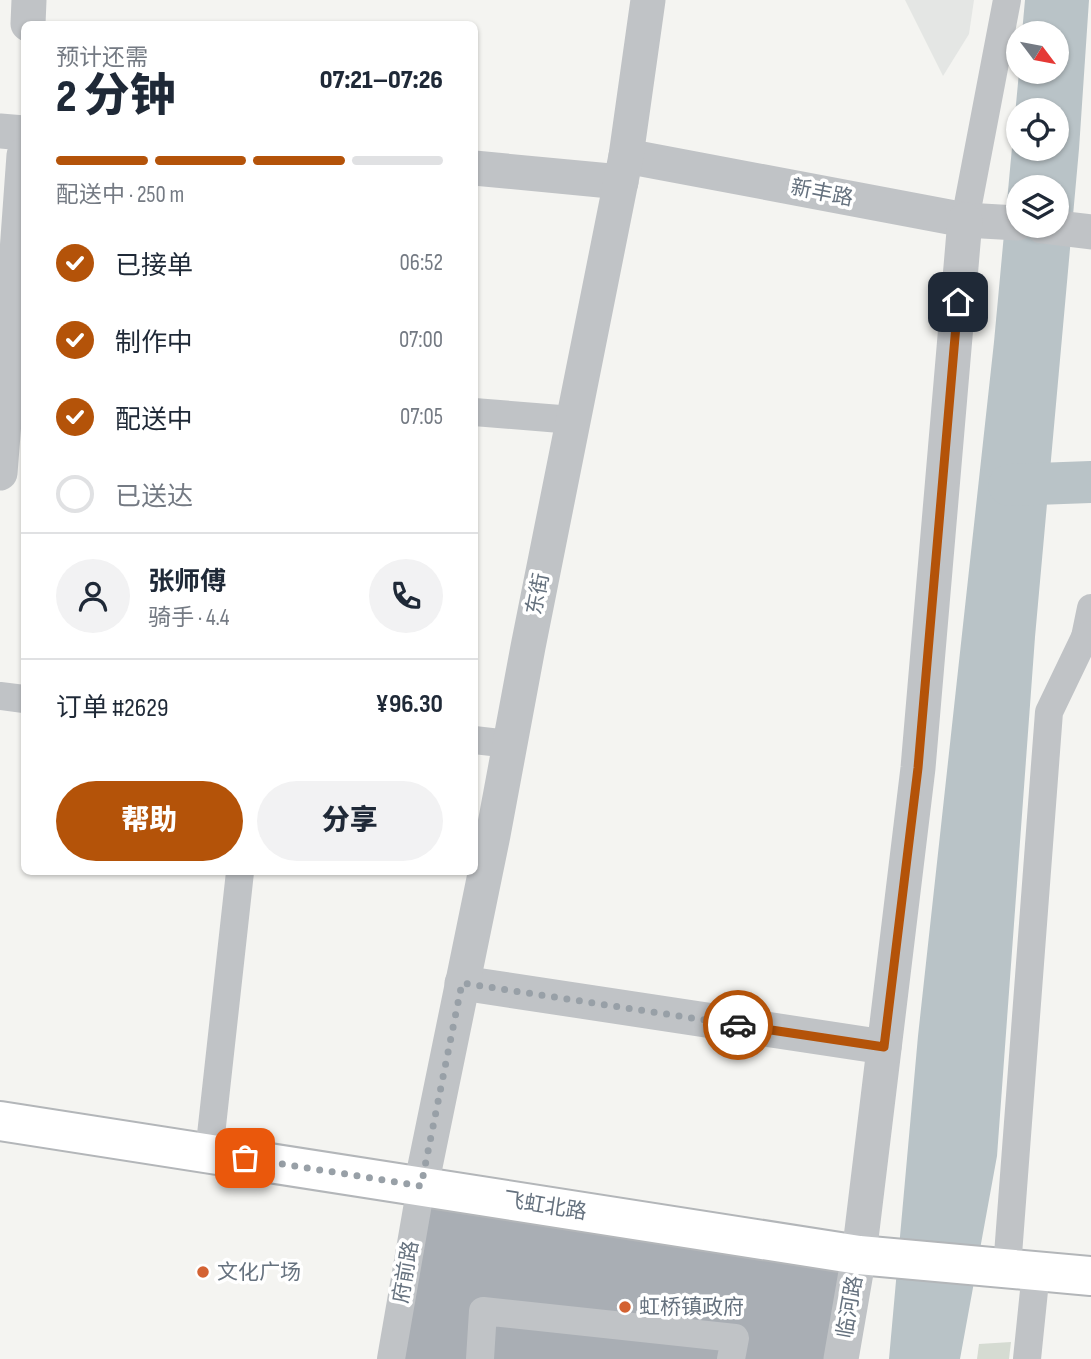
<!DOCTYPE html>
<html lang="zh">
<head>
<meta charset="utf-8">
<style>
	body { margin:0; font-family:"Sofia Sans Condensed","Noto Sans SC",sans-serif; background:#f2f2f3; color:#1f2937; height:100vh; display:flex; flex-direction:column; font-size:26px; white-space:nowrap }
	* { box-sizing:border-box; margin:0 }
	p { font-size:23px; color:#747a83 }
	.icon { flex:none; width:38px; height:38px; fill:none; stroke:currentColor; stroke-width:2; stroke-linecap:round; stroke-linejoin:round }
	.map { position:relative; flex:1; overflow:hidden }
	.panel { position:absolute; left:21px; top:21px; width:457px; height:854px; display:flex; flex-direction:column; background:#fff; border-radius:10px; box-shadow:0 2px 5px #0004 }
	.panel>* { flex:none }
	.needle { width:46px; rotate:122deg }
	.buttons { position:absolute; left:1006px; top:21px; display:grid; gap:14px }
	.buttons a { display:grid; place-items:center; width:63px; height:63px; border-radius:50%; background:#fff; box-shadow:0 2px 5px #0004; font-size:35px }
	.pin { position:absolute; display:grid; place-items:center; width:60px; height:60px; color:#fff; margin:-30px; border-radius:14px; box-shadow:0 4px 10px #0006 }
	.courier { position:absolute; display:grid; place-items:center; width:70px; height:70px; margin:-35px; border:5px solid #b45309; border-radius:50%; background:#fff; color:#222; box-shadow:0 2px 9px #0007 }
	.overview em { font-style:normal; font-weight:800 }
	.overview div { display:flex; flex-direction:column-reverse }
	.overview { display:flex; align-items:center; justify-content:space-between; height:119px; padding:0 35px }
	h1 { font-size:46px; font-weight:800; line-height:52px }
	.bar { display:grid; grid-template-columns:repeat(4,1fr); gap:10px 7px; align-content:center; height:84px; padding:0 35px }
	.bar i { height:9px; border-radius:5px; background:#e0e1e3 }
	.bar .active { background:#b45309 }
	.bar p { grid-column:span 4 }
	.line { display:flex; align-items:center; gap:18px; padding:0 35px; border-top:2px solid #e0e1e3 }
	.line div { flex:1 }
	.round { display:grid; place-items:center; flex:none; width:74px; height:74px; border-radius:37px; background:#f2f2f3 }
	ol { padding:0 35px; list-style:none }
	li { display:flex; align-items:center; gap:21px; height:77px }
	li p { margin-inline-start:auto }
	li .icon { padding:7px; border-radius:50%; background:#b45309; color:#fff; stroke-width:4 }
	li:last-child { color:#747a83 }
	li i { width:38px; height:38px; border:4px solid #e0e1e3; border-radius:50% }
	.cta { display:flex; gap:14px; margin-top:auto; padding:14px 35px }
	.cta a { flex:1; height:80px; border-radius:42px; background:#b45309; color:#fff; font-size:28px; font-weight:800; line-height:80px; text-align:center }
	.cta a+a { background:#f2f2f3; color:#1f2937 }
	.map>svg:first-child { display:block }
	.built { fill:#e4e6e4 }
	.green { fill:#d5dbd2 }
	.water { fill:#b9c3c7; fill-rule:evenodd }
	.lines { fill:none; stroke-linecap:round; stroke-linejoin:round }
	.river { stroke:#b9c3c7; stroke-width:42 }
	.building { fill:#a9aeb4 }
	.primary-casing { stroke:#b3b6b9; stroke-width:42 }
	.minor { stroke:#c0c3c6; stroke-width:28 }
	.tertiary { stroke:#c0c3c6; stroke-width:35 }
	.primary { stroke:#fff; stroke-width:38 }
	.done { stroke:#98a0a7; stroke-width:7; stroke-dasharray:0 12.6 }
	.route { stroke:#b45309; stroke-width:9 }
	.poi-dot { fill:#d36232; stroke:#fff; stroke-width:2.5 }
	.labels { text-anchor:middle; dominant-baseline:central; stroke-width:7; stroke-linejoin:round; paint-order:stroke }
	.street-label { font-size:21px; fill:#66727f; stroke:#fff }
	.poi-label { font-size:21px; fill:#66727f; stroke:#fff; text-anchor:start }
</style>
</head>
<body>
<div class="map">
<svg width="1091" height="1359" viewBox="0 0 1091 1359">
	<rect width="100%" height="100%" fill="#f4f4f1"/>
	<polygon class="built" points="905,0 974,0 969,34 943,76"/>
	<polygon class="green" points="1011,1342 1009,1359 977,1359 979,1344"/>
	<path class="water" d="M1025,0H1089L1079,149L1035,637L997,1156L960,1359H889L918,1036L994,342L1019,72H1057V33H1022ZM1018,110H1057V149H1018ZM1018,187H1057V226H1018Z"/>
	<g class="lines">
		<polyline class="river" points="1009,485 1091,482"/>
	</g>
	<polygon class="building" points="421,1186 859,1255 841,1359 391,1359"/>
	<g class="lines">
		<g class="primary-casing">
			<polyline id="primary" points="0,1121 859,1255 1091,1276"/>
		</g>
		<g class="minor">
			<polyline points="965,220 1007,0"/>
			<polyline points="474,412 573,420"/>
			<polyline points="1085,637 1091,608"/>
			<polyline points="0,696 24,699"/>
			<polyline points="474,740 510,744"/>
			<polyline points="209,1153 240,872"/>
			<polyline points="1007,1268 1049,712 1085,637 1091,635"/>
			<polyline points="391,1359 421,1186"/>
			<polyline points="480,1359 483,1311 735,1338 731,1359"/>
			<polyline points="1027,1359 1036,1271"/>
		</g>
		<g class="tertiary">
			<polyline points="28,24 29,0"/>
			<polyline points="0,131 24,133"/>
			<polyline points="626,156 965,220 1018,223"/>
			<polyline points="474,168 621,182"/>
			<polyline points="1042,226 1091,232"/>
			<polyline points="0,473 5,409 12,395 8,376 24,155"/>
			<polyline points="462,983 884,1047"/>
			<polyline points="421,1186 493,835 528,647 626,156 648,0"/>
			<polyline points="841,1359 859,1255 918,768 965,220"/>
		</g>
		<use href="#primary" class="primary"/>
	</g>
	<g class="lines">
		<polyline class="done" points="245,1158 421,1186 462,983 738,1025"/>
		<polyline class="route" points="738,1025 884,1047 918,768 958,302"/>
	</g>
	<g class="poi-dot">
		<circle cx="203" cy="1272" r="7"/>
		<circle cx="625" cy="1307" r="7"/>
	</g>
	<g class="labels">
		<g class="street-label">
			<text transform="translate(822 193) rotate(11)">新丰路</text>
			<text transform="translate(538 594) rotate(-79)">东街</text>
			<text transform="translate(545 1206) rotate(9)">飞虹北路</text>
			<text transform="translate(406 1272) rotate(-80)">府前路</text>
			<text transform="translate(850 1307) rotate(-80)">临河路</text>
		</g>
		<g class="poi-label">
			<text x="217" y="1272">文化广场</text>
			<text x="639" y="1307">虹桥镇政府</text>
		</g>
	</g>
</svg>
<div class="buttons">
<a><svg class="needle" viewBox="-14 -14 28 28"><path d="M0-13l5 13h-10z" fill="#e53935"/><path d="M0 13l5-13h-10z" fill="#747a83"/></svg></a>
<a><svg class="icon" aria-label="locate" viewBox="0 0 24 24"><circle cx="12" cy="12" r="6"/><path d="M12 2v4M12 18v4M2 12h4M18 12h4"/></svg></a>
<a><svg class="icon" aria-label="layers" viewBox="0 0 24 24"><path d="M12 4l9 5-9 5-9-5zM3 14l9 5 9-5"/></svg></a>
</div>
<div class="pin" style="left:245px;top:1158px;background:#ea580c"><svg class="icon" aria-label="bag" viewBox="0 0 24 24"><path d="M5 8h14l-1 12H6zM9 8a3 3 0 0 1 6 0"/></svg></div>
<div class="pin" style="left:958px;top:302px;background:#1f2937"><svg class="icon" aria-label="home" viewBox="0 0 24 24"><path d="M3 11l9-7 9 7M6 9v11h12V9"/></svg></div>
<div class="courier" style="left:738px;top:1025px"><svg class="icon" aria-label="car" viewBox="0 0 24 24"><path d="M5 17H2v-5l4-1 3-4h7l3 4 3 1v5h-3M9 17h6M6 11h13"/><circle cx="7" cy="17" r="2"/><circle cx="17" cy="17" r="2"/></svg></div>
<section class="panel">
<div class="overview"><div><h1>2 分钟</h1><p>预计还需</p></div><em>07:21–07:26</em></div>
<div class="bar"><i class="active"></i><i class="active"></i><i class="active"></i><i></i><p>配送中 · 250 m</p></div>
<ol>
<li><svg class="icon" aria-label="check" viewBox="0 0 24 24"><path d="M5 12l5 5 9-10"/></svg>已接单<p>06:52</p></li>
<li><svg class="icon" aria-label="check" viewBox="0 0 24 24"><path d="M5 12l5 5 9-10"/></svg>制作中<p>07:00</p></li>
<li><svg class="icon" aria-label="check" viewBox="0 0 24 24"><path d="M5 12l5 5 9-10"/></svg>配送中<p>07:05</p></li>
<li><i></i>已送达</li>
</ol>
<div class="line" style="height:126px"><a class="round"><svg class="icon" aria-label="person" viewBox="0 0 24 24"><circle cx="12" cy="8" r="4"/><path d="M4 21q1-7 8-7t8 7"/></svg></a><div><b>张师傅</b><p>骑手 · 4.4</p></div><a class="round"><svg class="icon" aria-label="phone" viewBox="0 0 24 24"><path d="M5 4h4l2 5-3 2q2 4 5 5l2-3 5 2v4C11 20 4 13 5 4z"/></svg></a></div>
<div class="line" style="height:91px"><div>订单 #2629</div><b>¥96.30</b></div>
<div class="cta"><a>帮助</a><a>分享</a></div>
</section>
</div>
</body>
</html>
